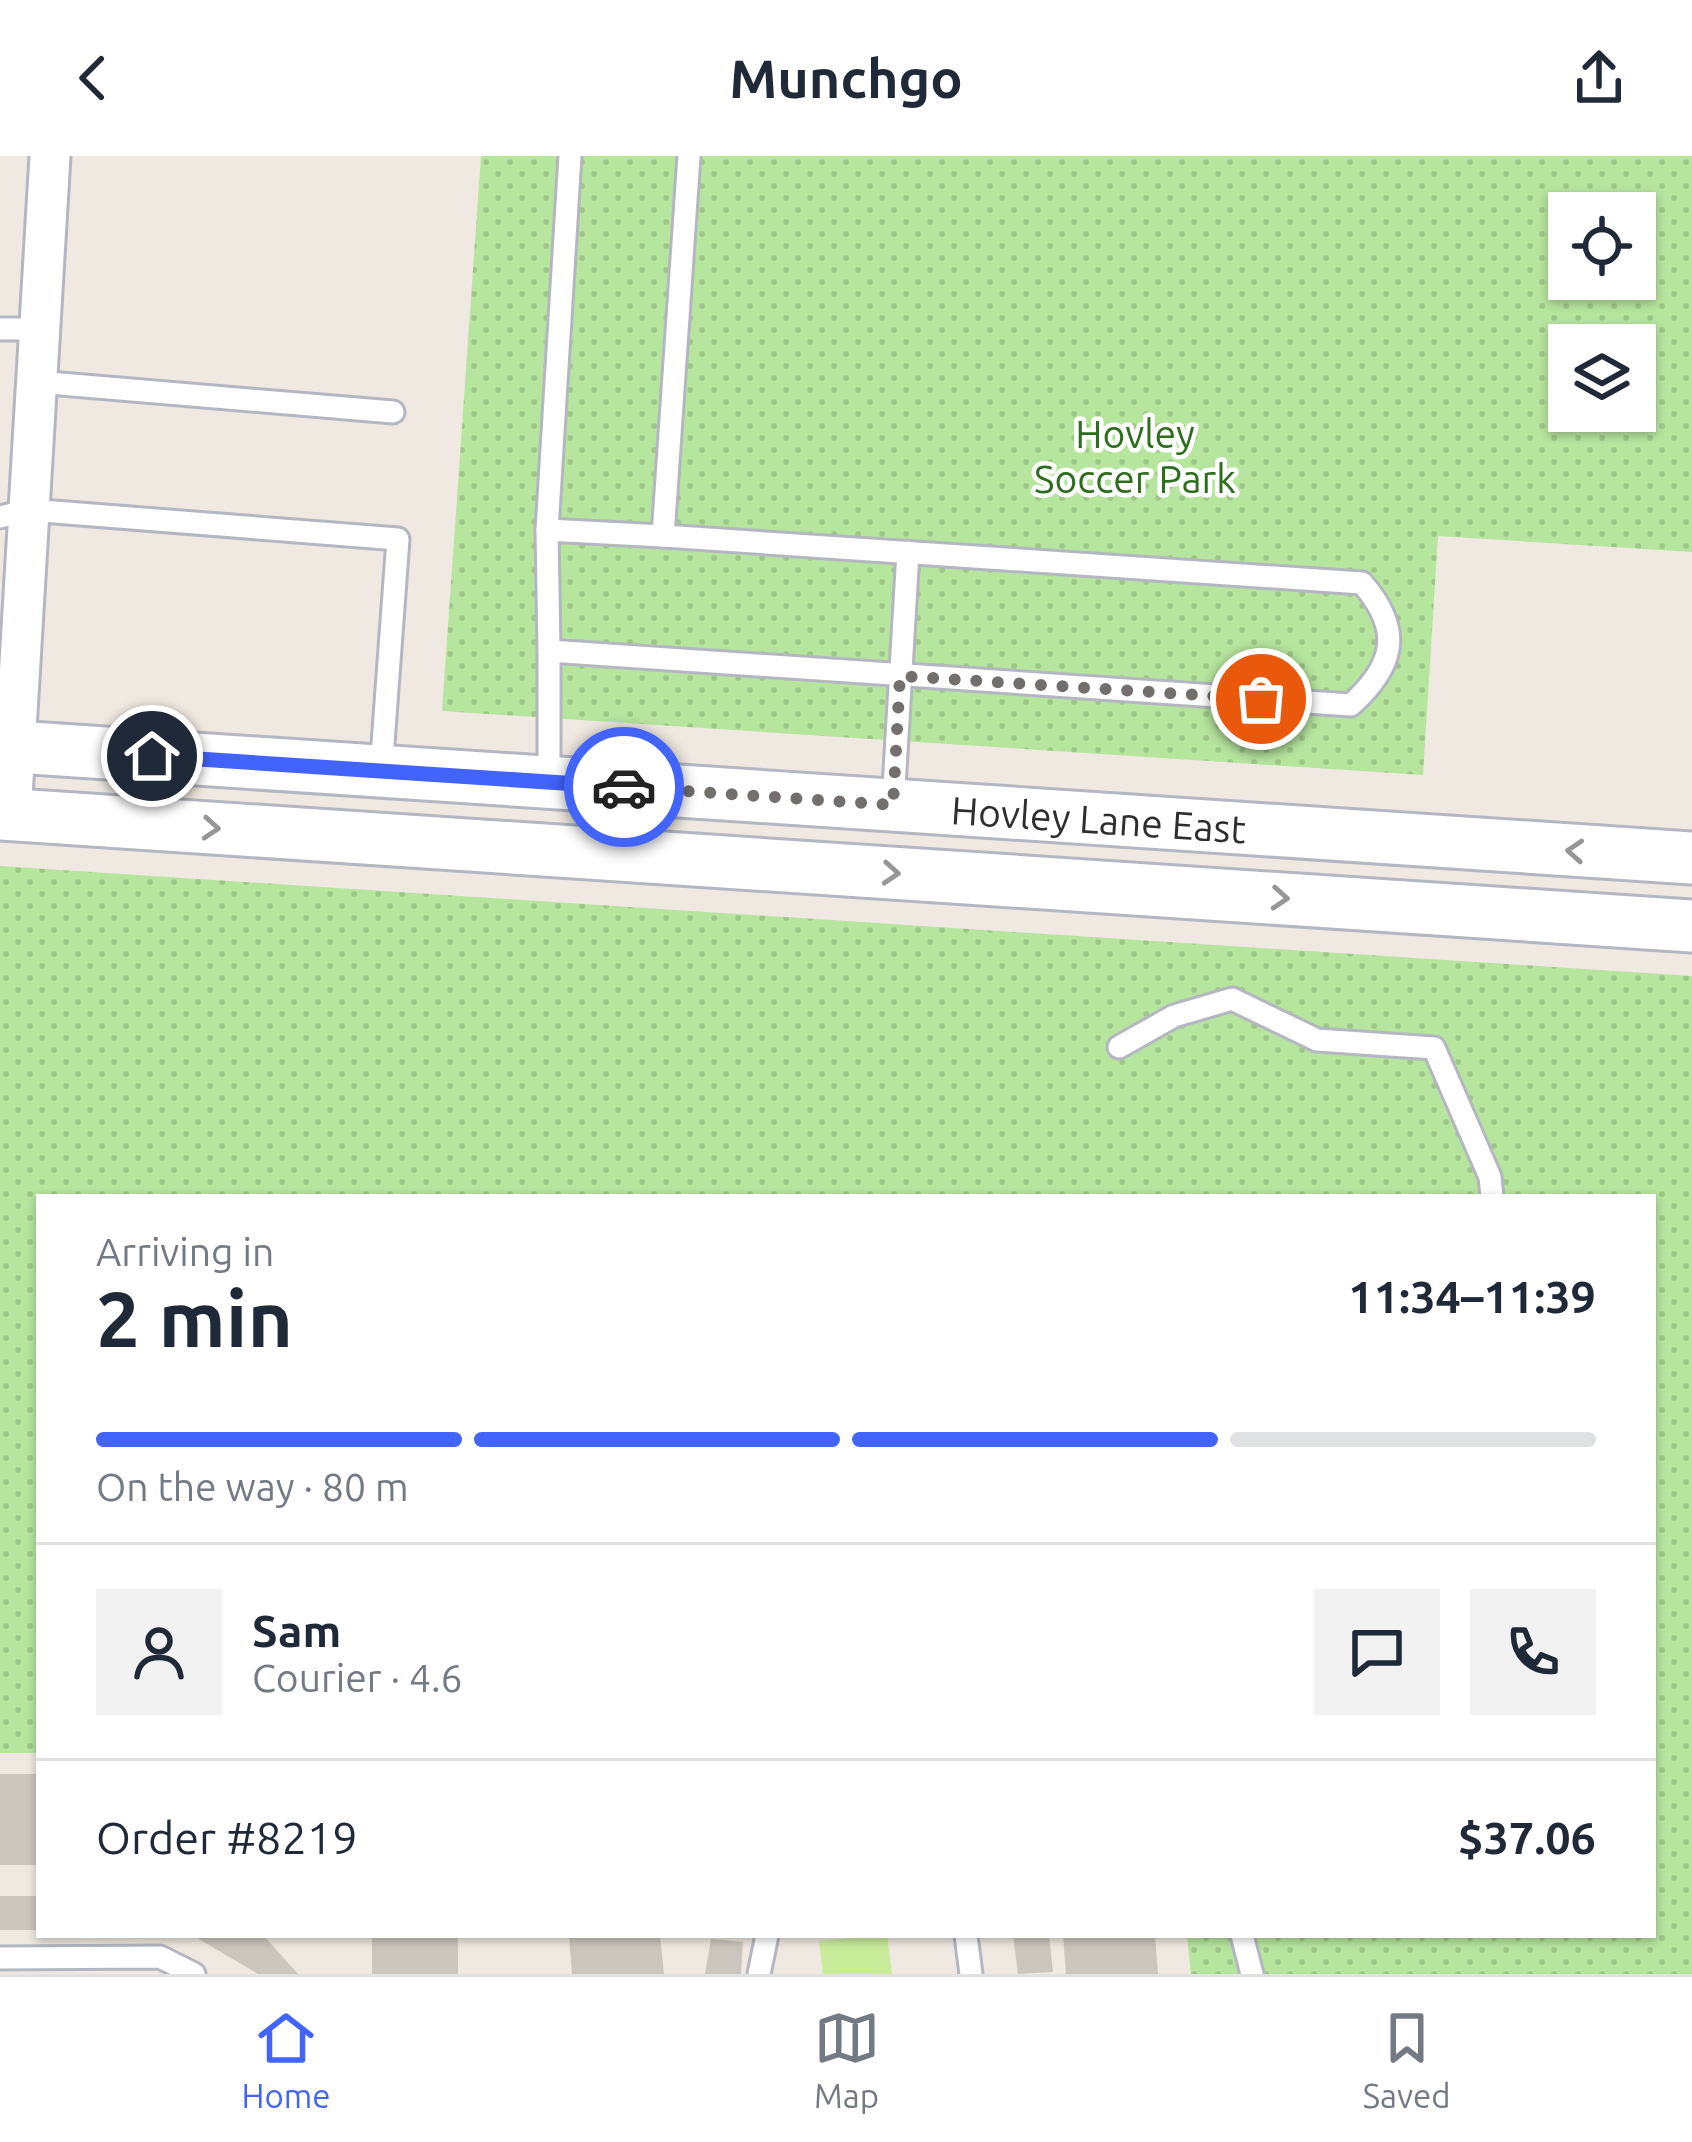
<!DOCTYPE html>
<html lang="en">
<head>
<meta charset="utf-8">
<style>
	body { margin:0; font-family:Ubuntu,sans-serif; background:#f2f2f3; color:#1f2937; height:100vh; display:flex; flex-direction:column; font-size:45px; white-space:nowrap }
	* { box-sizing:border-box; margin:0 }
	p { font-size:39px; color:#747a83 }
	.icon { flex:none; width:66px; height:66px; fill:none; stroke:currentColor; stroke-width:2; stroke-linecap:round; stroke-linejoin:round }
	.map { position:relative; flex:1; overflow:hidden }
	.sheet { position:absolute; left:36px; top:1038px; width:1620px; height:744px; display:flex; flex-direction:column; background:#fff; border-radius:0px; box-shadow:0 3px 9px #0004 }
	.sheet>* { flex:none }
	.controls { position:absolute; left:1548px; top:36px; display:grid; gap:24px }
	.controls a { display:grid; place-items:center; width:108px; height:108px; border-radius:0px; background:#fff; box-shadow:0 3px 9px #0004; font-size:60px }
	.pin { position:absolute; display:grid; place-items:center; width:102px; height:102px; color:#fff; margin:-51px; border:6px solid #fff; border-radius:50%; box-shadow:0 3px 12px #0007 }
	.courier { position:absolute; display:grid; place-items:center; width:120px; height:120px; margin:-60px; border:9px solid #4264fb; border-radius:50%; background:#fff; color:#222; box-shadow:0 3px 15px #0007 }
	.headline em { font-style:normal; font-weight:600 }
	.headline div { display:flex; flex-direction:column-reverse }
	.headline { display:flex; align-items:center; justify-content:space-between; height:204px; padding:0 60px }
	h1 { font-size:78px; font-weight:600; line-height:90px }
	.bar { display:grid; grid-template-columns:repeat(4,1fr); gap:18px 12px; align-content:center; height:144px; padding:0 60px }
	.bar i { height:15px; border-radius:9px; background:#e0e1e3 }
	.bar .active { background:#4264fb }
	.bar p { grid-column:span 4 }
	.line { display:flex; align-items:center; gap:30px; padding:0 60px; border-top:3px solid #e0e1e3 }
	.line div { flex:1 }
	.round { display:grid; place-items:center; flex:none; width:126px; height:126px; border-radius:0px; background:#f2f2f3 }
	header { display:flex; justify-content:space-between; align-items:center; height:156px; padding:0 60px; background:#fff; font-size:54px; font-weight:600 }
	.tab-bar { display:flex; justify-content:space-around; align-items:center; height:168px; border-top:3px solid #e0e1e3; background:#fff; font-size:33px; color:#747a83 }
	.tab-bar a { display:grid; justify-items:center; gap:6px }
	.tab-bar .active { color:#4264fb }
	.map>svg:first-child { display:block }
	.grass { fill:url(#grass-dots); fill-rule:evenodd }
	.pitch { fill:#c9ec9a }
	.building { fill:#cbc7bf }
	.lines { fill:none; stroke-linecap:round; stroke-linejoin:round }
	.service-casing { stroke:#b4b7c1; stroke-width:27 }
	.minor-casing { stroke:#b4b7c1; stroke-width:45 }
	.tertiary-casing { stroke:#b4b7c1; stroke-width:57 }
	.service { stroke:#fff; stroke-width:21 }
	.minor { stroke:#fff; stroke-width:39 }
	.tertiary { stroke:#fff; stroke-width:51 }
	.oneway { stroke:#969696 }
	.done { stroke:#726f6d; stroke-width:12; stroke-dasharray:0 21.6 }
	.route { stroke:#4264fb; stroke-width:15 }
	.labels { text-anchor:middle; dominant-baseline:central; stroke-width:9; stroke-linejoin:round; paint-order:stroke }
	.park-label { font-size:39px; fill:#2c6e1b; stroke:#fff }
	.street-label { font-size:39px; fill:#2e2e2e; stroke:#fff }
</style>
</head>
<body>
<header><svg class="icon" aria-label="back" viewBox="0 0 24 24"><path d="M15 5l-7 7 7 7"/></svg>Munchgo<svg class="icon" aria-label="share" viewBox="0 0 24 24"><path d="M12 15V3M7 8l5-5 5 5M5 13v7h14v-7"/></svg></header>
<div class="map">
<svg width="1692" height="1818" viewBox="0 0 1692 1818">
	<defs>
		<pattern id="grass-dots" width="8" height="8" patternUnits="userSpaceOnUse" patternTransform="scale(3)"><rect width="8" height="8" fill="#b6e59e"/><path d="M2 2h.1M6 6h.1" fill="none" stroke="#9dc588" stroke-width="1.8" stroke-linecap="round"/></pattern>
	</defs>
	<rect width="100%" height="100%" fill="#efe9e1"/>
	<g class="grass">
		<path d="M481,0H1692V396L1438,380L1423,619L442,555ZM1569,57H1635V123H1569ZM1569,189H1635V255H1569Z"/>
		<polygon points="0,710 1692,820 1692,1818 1191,1818 1187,1779 1653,1779 1653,1041 39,1041 39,1597 0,1597"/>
	</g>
	<polygon class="pitch" points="887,1779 892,1818 823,1818 819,1785"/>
	<g class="building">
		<rect x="0" y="1618" width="39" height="91"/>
		<rect x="0" y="1740" width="39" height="34"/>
		<polygon points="192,1779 263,1779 298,1818 258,1818"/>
		<rect x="372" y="1779" width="86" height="39"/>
		<polygon points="569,1779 660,1779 664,1818 572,1818"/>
		<polygon points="1013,1779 1049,1779 1053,1816 1018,1818"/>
		<polygon points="1063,1779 1155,1779 1158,1818 1066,1818"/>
		<polygon points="711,1783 743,1786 741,1818 705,1818"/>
	</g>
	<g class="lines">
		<g class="service-casing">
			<g id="service">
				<path d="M570,0L547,374L549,495L1351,549C1395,509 1403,474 1362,427L663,380L689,0"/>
				<polyline points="0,173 40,173"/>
				<polyline points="37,226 393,256"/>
				<polyline points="0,361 29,354 398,383 381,615"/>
				<polyline points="547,374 663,380"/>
				<polyline points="549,495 549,626"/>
				<polyline points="893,648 908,396"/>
				<polyline points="1119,891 1174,860 1232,843 1317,884 1434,892 1490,1021 1492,1041"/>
				<polyline points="966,1779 971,1818"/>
				<polyline points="1242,1779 1252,1818"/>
				<polyline points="0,1802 160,1801 194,1818"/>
				<polyline points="759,1818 767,1779"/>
			</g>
		</g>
		<g class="minor-casing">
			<polyline id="minor" points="11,658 50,0"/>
		</g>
		<g class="tertiary-casing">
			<g id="tertiary">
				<path id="s1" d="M0,590L1692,702"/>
				<polyline points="0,658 1692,770"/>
			</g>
		</g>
		<use href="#service" class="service"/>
		<use href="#minor" class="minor"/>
		<use href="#tertiary" class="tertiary"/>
	</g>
	<defs><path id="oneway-chevron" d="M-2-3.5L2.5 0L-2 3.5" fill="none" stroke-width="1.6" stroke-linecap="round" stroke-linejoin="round" transform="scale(3)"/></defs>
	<g class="oneway">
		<use href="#oneway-chevron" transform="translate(211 672) rotate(4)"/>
		<use href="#oneway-chevron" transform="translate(1575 695) rotate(-176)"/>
		<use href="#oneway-chevron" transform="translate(891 717) rotate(4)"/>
		<use href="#oneway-chevron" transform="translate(1280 742) rotate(4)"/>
	</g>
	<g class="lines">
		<polyline class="done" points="624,631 893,649 900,520 1261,543"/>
		<polyline class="route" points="152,600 624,631"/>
	</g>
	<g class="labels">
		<g class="park-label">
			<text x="1135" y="277">Hovley<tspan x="1135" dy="45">Soccer Park</tspan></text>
		</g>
		<g class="street-label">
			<text stroke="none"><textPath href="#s1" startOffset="1101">Hovley Lane East</textPath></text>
		</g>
	</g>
</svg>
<div class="controls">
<a><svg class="icon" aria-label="locate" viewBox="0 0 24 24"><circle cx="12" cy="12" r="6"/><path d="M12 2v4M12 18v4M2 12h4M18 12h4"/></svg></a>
<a><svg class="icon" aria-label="layers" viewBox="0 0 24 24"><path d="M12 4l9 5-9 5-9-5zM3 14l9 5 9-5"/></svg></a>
</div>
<div class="pin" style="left:1261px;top:543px;background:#ea580c"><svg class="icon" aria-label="bag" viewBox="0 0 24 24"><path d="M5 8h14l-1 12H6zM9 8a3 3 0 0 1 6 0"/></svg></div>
<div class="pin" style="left:152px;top:600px;background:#1f2937"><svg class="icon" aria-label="home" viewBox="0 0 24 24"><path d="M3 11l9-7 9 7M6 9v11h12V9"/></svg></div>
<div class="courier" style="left:624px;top:631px"><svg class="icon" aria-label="car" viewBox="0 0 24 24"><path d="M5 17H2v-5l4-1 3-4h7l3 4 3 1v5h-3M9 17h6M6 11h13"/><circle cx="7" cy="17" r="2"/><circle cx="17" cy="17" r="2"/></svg></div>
<section class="sheet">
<div class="headline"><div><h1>2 min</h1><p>Arriving in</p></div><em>11:34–11:39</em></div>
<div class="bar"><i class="active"></i><i class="active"></i><i class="active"></i><i></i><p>On the way · 80 m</p></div>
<div class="line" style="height:216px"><a class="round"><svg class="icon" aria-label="person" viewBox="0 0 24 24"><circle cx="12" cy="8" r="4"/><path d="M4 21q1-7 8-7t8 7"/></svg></a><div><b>Sam</b><p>Courier · 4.6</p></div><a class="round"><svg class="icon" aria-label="chat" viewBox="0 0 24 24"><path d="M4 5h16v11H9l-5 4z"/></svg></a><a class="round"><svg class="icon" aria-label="phone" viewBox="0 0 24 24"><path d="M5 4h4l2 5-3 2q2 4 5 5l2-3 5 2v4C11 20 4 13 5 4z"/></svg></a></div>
<div class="line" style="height:156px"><div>Order #8219</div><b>$37.06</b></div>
</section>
</div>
<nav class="tab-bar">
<a class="active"><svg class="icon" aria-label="home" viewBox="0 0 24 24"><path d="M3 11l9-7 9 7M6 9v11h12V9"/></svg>Home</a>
<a><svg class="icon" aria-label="map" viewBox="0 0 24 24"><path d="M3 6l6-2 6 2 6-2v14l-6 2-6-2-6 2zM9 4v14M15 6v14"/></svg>Map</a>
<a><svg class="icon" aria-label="saved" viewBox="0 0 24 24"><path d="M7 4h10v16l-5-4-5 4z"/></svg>Saved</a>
</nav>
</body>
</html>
